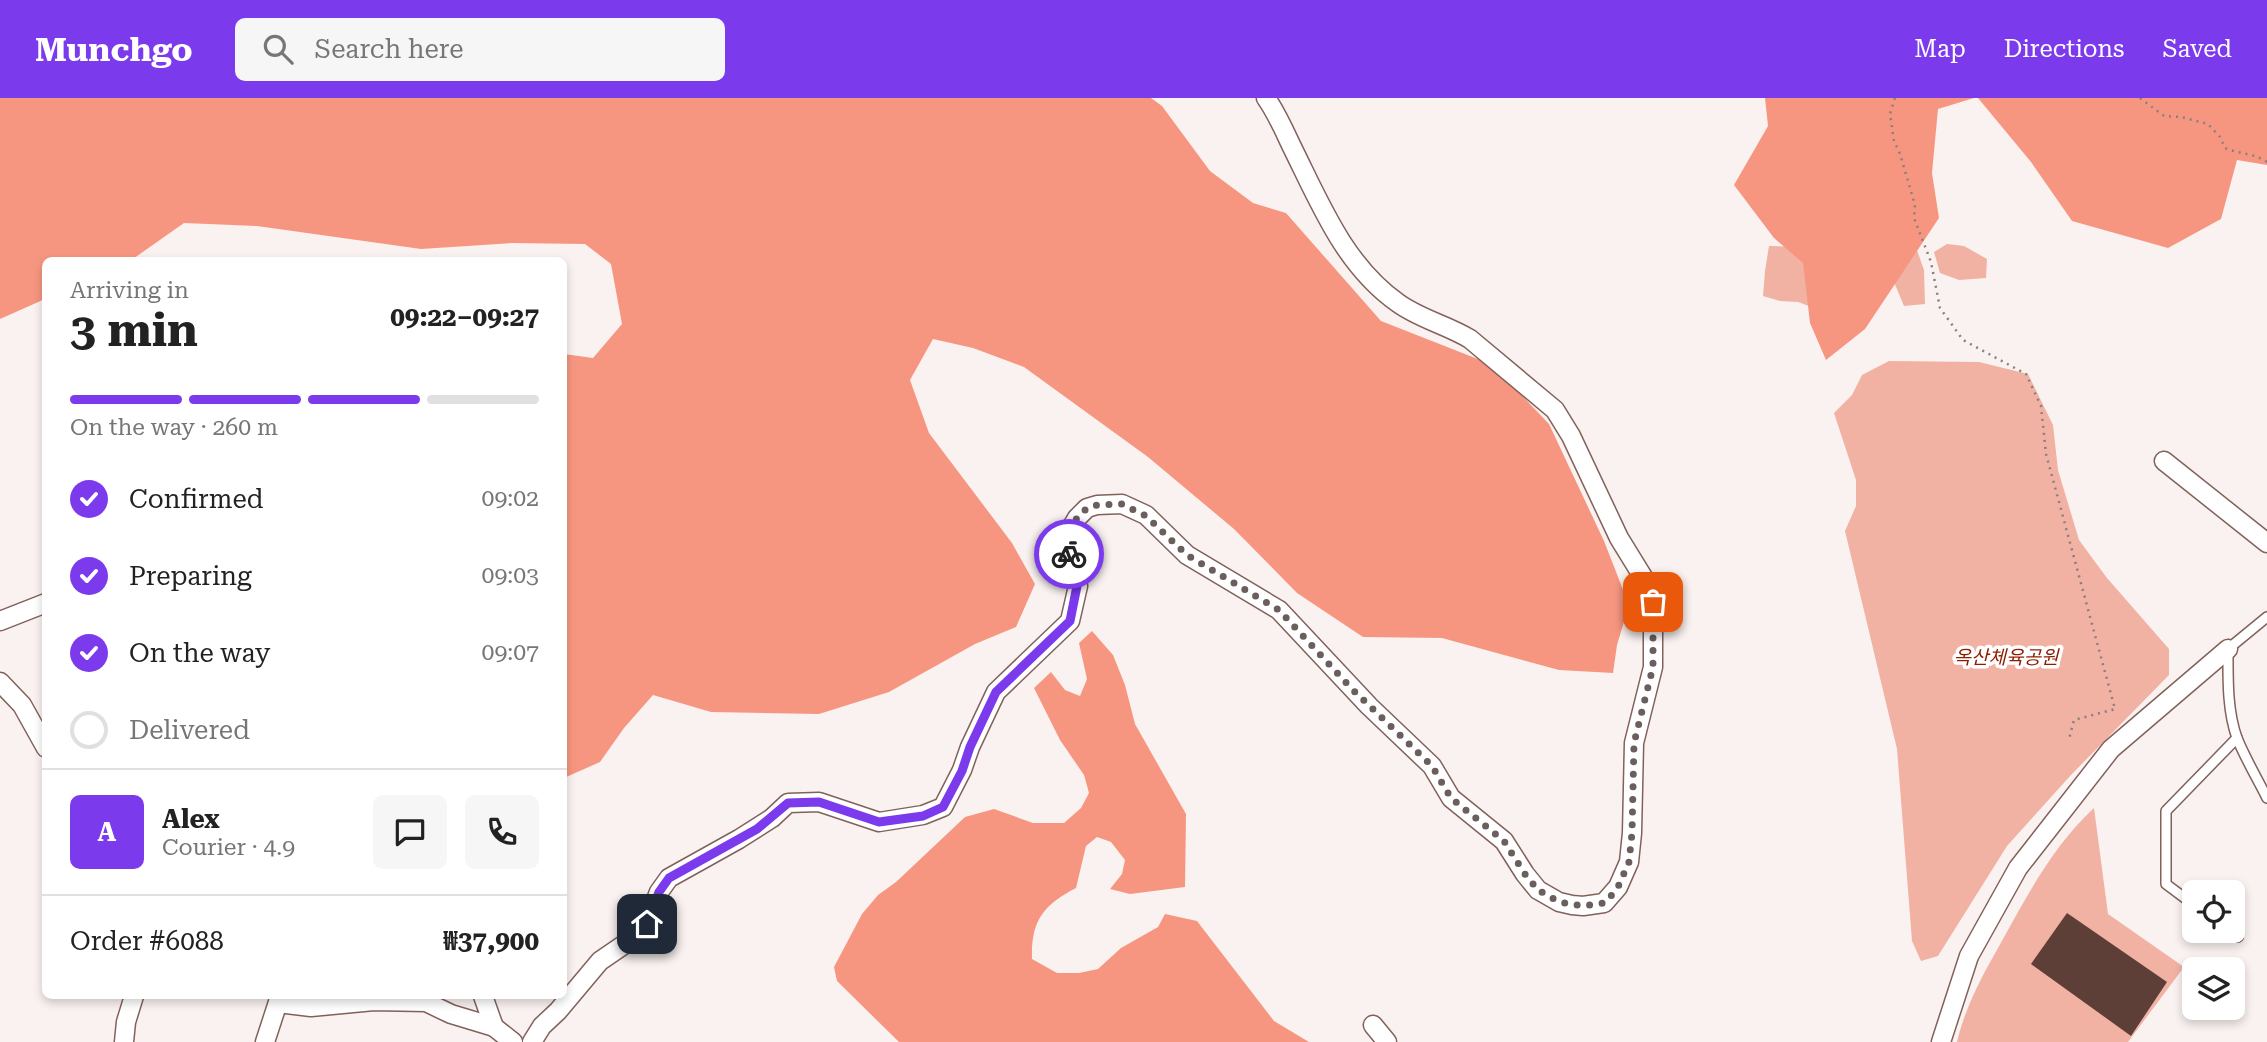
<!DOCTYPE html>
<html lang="en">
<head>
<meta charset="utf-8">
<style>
	body { margin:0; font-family:"Roboto Serif","Noto Sans KR",serif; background:#f6f6f6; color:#222; height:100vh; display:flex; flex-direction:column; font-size:26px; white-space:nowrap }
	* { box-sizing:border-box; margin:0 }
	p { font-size:23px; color:#767676 }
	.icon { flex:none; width:38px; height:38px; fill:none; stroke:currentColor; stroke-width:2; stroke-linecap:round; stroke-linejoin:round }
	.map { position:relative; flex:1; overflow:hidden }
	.side { position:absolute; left:42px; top:159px; width:525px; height:742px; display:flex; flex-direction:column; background:#fff; border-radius:10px; box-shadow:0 4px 10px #0003 }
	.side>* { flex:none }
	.tools { position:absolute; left:2182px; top:782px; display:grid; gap:14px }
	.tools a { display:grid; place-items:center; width:63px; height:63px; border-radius:10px; background:#fff; box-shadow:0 4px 10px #0003; font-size:35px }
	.pin { position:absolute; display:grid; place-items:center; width:60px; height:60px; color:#fff; margin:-30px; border-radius:14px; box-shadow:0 4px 10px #0006 }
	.courier { position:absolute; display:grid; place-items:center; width:70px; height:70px; margin:-35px; border:5px solid #7c3aed; border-radius:50%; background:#fff; color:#222; box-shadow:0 2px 9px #0007 }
	.headline em { font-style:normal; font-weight:700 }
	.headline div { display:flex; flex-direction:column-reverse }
	.headline { display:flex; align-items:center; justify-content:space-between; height:119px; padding:0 28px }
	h1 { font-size:46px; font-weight:700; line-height:52px }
	.bar { display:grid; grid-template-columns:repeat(4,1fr); gap:10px 7px; align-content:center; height:84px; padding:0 28px }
	.bar i { height:9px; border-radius:5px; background:#e0e0e0 }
	.bar .selected { background:#7c3aed }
	.bar p { grid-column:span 4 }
	.line { display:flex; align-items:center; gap:18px; padding:0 28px; border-top:2px solid #e0e0e0 }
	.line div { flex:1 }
	.round { display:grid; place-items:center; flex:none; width:74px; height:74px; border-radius:10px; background:#f6f6f6 }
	ol { padding:0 28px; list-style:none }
	li { display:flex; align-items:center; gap:21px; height:77px }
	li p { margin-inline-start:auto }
	li .icon { padding:7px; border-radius:50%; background:#7c3aed; color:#fff; stroke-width:4 }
	li:last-child { color:#767676 }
	li i { width:38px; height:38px; border:4px solid #e0e0e0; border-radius:50% }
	header { display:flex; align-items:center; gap:42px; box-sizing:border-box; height:98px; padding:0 35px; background:#7c3aed; color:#fff }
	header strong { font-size:33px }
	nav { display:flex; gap:38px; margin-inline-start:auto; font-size:24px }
	.search { width:490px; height:63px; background:#f6f6f6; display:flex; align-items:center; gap:18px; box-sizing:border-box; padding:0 24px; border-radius:10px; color:#767676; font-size:26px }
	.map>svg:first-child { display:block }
	.green { fill:#f1b2a3 }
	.forest { fill:#f79680 }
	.building { fill:#5d3f38 }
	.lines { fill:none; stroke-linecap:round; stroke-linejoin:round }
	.service-casing { stroke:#82615a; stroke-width:12 }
	.minor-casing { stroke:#82615a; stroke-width:21 }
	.path { stroke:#8a7f7d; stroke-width:2.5; stroke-dasharray:2 5; stroke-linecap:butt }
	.service { stroke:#fff; stroke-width:9 }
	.minor { stroke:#fff; stroke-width:18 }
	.done { stroke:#6a5f5d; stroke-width:7; stroke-dasharray:0 12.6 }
	.route { stroke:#7c3aed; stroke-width:9 }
	.labels { text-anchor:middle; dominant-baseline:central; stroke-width:7; stroke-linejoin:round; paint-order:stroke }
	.park-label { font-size:19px; font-style:italic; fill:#8d1c01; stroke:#fff }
</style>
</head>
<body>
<header>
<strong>Munchgo</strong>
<div class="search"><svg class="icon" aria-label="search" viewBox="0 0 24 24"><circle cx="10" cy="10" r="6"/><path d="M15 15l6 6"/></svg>Search here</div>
<nav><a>Map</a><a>Directions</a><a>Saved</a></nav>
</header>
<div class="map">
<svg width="2267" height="944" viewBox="0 0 2267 944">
	<rect width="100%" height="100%" fill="#faf2f0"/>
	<g class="green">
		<polygon points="1912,138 1924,172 1925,206 1904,208 1886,165"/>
		<polygon points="1947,146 1964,148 1987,161 1986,180 1959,182 1940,175 1934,154"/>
		<polygon points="1769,148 1801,149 1825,214 1798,204 1780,203 1763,198 1765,173"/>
		<polygon points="1889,263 1979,264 2028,276 2053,327 2058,372 2079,442 2107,480 2169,551 2169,577 2071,677 2007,748 1938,858 1921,863 1912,843 1897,651 1845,433 1856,408 1856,382 1834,315 1852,297 1862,277"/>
		<path d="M2094,710L2108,816L2184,869L2128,944H1957C1966,906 1984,875 2003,841C2029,794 2054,747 2094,710Z"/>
	</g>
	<g class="forest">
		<polygon points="0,0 1151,0 1162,8 1210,73 1253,105 1286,115 1381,223 1493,267 1549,326 1604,443 1629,507 1617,547 1613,575 1559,572 1442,540 1363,539 1297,495 1234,431 1148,359 1024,269 973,250 933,241 910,282 929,335 1012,445 1035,486 1016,529 975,546 889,594 819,616 711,614 653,597 624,630 600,664 564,680 564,256 593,260 622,226 611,166 585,146 512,145 421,151 257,128 184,125 130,163 46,163 45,201 0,221"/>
		<polygon points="1765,0 1974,0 1938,11 1932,75 1939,120 1865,231 1826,262 1810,225 1803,165 1774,140 1734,87 1768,28"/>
		<polygon points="1978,0 2267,0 2267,67 2237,62 2221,121 2168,150 2072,123 2031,64"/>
		<path d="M1092,533L1113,557L1125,587L1135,626L1186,716L1185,789L1130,796L1110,791L1122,776L1125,762L1111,744L1097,739L1086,748L1076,790C1043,807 1031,823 1032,861L1057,875H1079L1098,871L1121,850L1158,829L1165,816L1197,823L1274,923L1309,944H899L837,883L834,869L862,816L878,797L896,784L965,719L994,711L1033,725H1064L1081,710L1089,695L1084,677L1060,642L1034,590L1051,574L1065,592L1080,598L1087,581L1079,545Z"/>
	</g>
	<polygon class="building" points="2067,815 2167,884 2131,938 2031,866"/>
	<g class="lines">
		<g class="service-casing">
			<g id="service">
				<path d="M2267,519L2228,551C2228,580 2227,612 2237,640C2245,660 2257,680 2267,700"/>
				<polyline points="2194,807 2166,786 2166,713 2237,640"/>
				<polyline points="2230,833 2238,839"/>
			</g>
		</g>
		<g class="minor-casing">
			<g id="minor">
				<polyline points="2164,363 2267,445"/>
				<polyline points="0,523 46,505"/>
				<polyline points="0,584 22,607 46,650"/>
				<polyline points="483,898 494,929"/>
				<polyline points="278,905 311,909 374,903 426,904 451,916 494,929 513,944"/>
				<polyline points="1373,927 1387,944"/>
				<polyline points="124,944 126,924 134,898"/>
				<polyline points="265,944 280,898"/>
				<path d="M532,944L542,928L558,913L600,863L638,837L647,826L659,794L669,780L739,741L772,720L788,705L819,704L879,724L923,717L943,709L962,672L970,649L996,594L1070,523L1078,488L1066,444L1069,434L1077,420L1087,410L1097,407L1122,406L1146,417L1187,457L1279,512L1369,608L1432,668L1451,700L1504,743L1525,776L1538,792L1559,804L1572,807L1583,808L1604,805L1618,789L1629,764L1632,735L1634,645L1653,569V504L1643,479L1619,440L1571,338L1555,312L1470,241C1447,227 1420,221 1398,205C1344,167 1320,105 1291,47C1284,32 1276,14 1266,0"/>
				<polyline points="1941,944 1969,858 2018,770 2111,651 2228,551"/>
			</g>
		</g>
		<g class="path">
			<polyline points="1895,0 1890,16 1894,43 1900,56 1915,107 1914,120 1931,164 1940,210 1963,242 2026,276 2041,308 2046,356 2115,611 2074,622 2069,641"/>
			<path d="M2140,0L2164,18L2181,19L2208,26L2220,39L2225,50C2239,56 2254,55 2267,64"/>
		</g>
		<use href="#service" class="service"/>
		<use href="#minor" class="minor"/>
	</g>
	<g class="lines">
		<polyline class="done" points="1069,456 1066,444 1069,433 1077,420 1087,410 1097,407 1122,406 1146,418 1187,457 1279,512 1352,591 1432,668 1451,700 1504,743 1525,776 1538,792 1559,804 1583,808 1604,805 1607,803 1618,789 1629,764 1632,735 1634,645 1653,569 1653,504"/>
		<polyline class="route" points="647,826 659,794 669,780 757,731 788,705 819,704 879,724 923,718 943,709 962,673 970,649 996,594 1070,523 1077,488 1069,456"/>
	</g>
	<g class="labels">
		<g class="park-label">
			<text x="2006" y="559">옥산체육공원</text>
		</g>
	</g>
</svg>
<div class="tools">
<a><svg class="icon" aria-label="locate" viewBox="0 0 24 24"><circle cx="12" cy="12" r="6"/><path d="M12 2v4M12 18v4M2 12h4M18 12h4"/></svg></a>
<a><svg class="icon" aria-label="layers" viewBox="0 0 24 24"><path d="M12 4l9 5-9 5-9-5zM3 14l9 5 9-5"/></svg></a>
</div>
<div class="pin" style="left:1653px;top:504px;background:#ea580c"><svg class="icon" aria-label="bag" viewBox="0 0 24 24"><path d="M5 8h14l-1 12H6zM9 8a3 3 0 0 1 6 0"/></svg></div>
<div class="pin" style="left:647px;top:826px;background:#1f2937"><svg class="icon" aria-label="home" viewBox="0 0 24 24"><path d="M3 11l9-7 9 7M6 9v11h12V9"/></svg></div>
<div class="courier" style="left:1069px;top:456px"><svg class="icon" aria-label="bike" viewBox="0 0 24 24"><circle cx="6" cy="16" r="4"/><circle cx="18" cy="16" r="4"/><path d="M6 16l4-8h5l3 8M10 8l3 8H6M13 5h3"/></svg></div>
<section class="side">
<div class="headline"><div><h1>3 min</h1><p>Arriving in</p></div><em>09:22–09:27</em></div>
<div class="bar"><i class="selected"></i><i class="selected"></i><i class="selected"></i><i></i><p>On the way · 260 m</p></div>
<ol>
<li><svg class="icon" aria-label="check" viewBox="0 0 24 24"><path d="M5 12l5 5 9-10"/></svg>Confirmed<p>09:02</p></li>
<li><svg class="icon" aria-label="check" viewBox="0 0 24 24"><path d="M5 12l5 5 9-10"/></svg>Preparing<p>09:03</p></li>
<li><svg class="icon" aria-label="check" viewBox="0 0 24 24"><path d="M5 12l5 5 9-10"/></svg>On the way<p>09:07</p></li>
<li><i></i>Delivered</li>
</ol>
<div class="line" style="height:126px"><b class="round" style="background:#7c3aed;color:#fff">A</b><div><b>Alex</b><p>Courier · 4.9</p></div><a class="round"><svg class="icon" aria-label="chat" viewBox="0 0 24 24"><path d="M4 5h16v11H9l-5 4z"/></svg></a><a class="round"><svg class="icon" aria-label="phone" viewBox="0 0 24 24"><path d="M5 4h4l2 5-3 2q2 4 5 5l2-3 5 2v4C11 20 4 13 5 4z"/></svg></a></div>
<div class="line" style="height:91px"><div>Order #6088</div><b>₩37,900</b></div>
</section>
</div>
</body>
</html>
